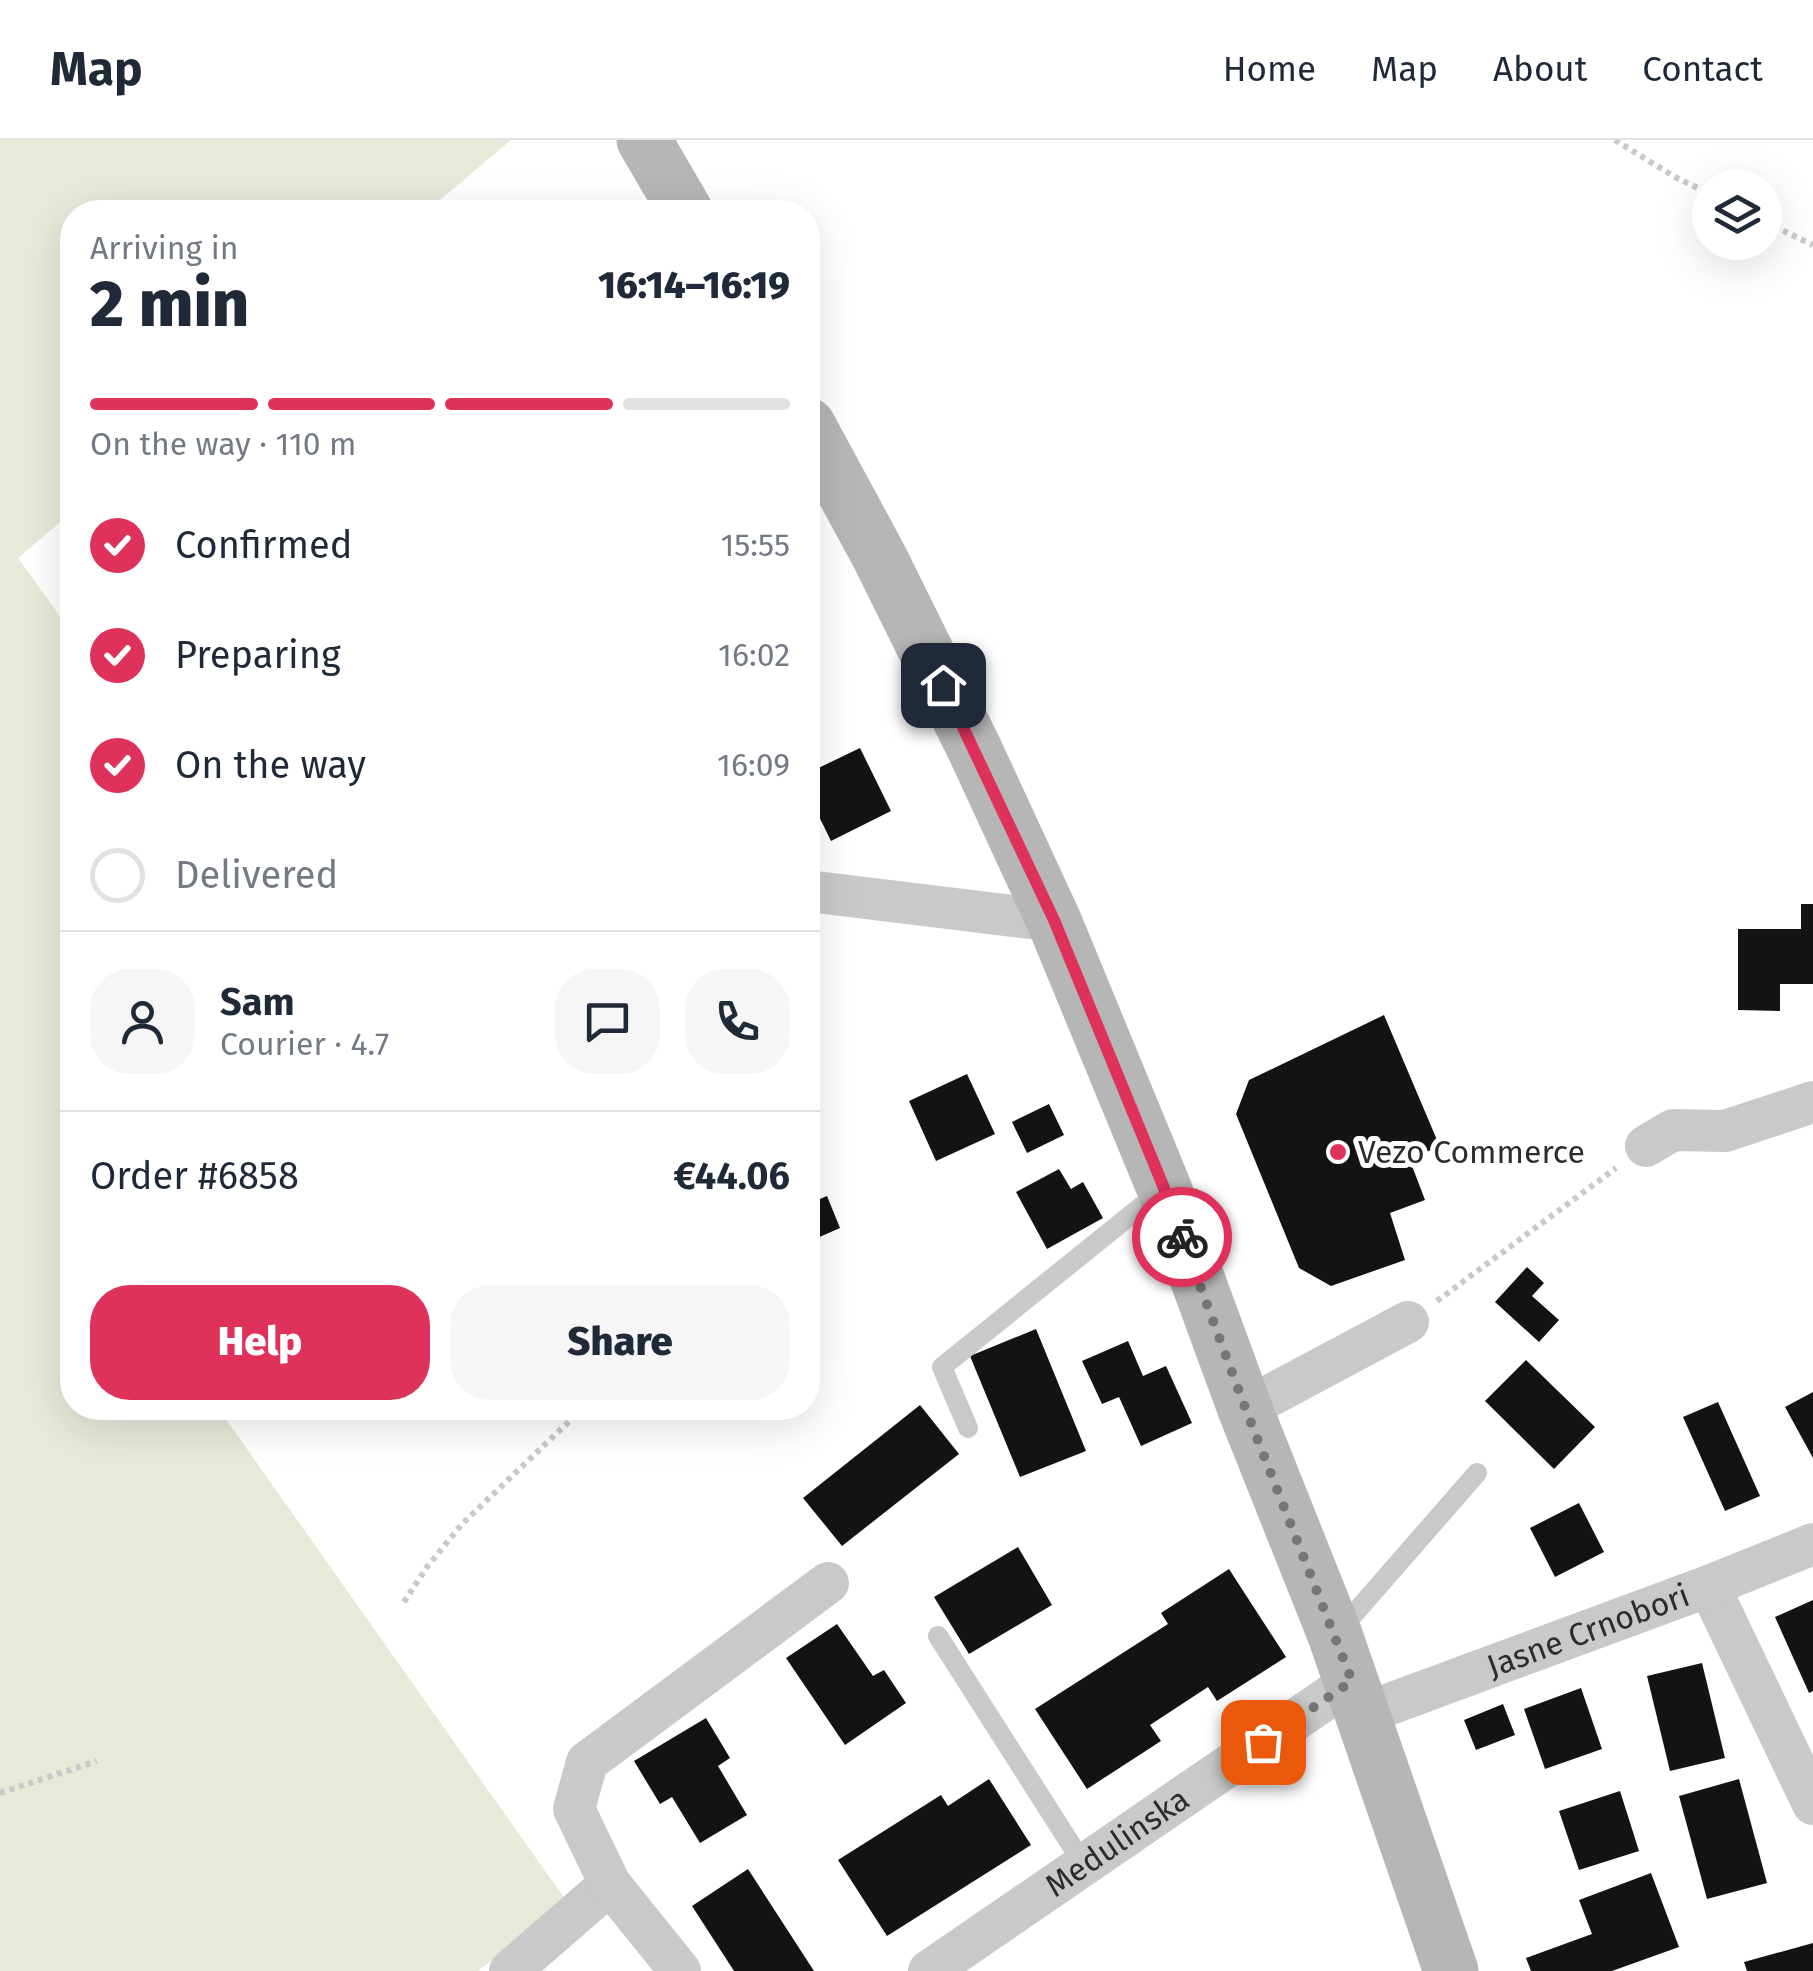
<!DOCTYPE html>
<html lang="en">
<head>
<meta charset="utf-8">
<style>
	body { margin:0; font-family:"Fira Sans",sans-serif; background:#f6f6f7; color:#1f2937; height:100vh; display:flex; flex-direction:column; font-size:38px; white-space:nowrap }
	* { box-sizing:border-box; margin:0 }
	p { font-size:32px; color:#747a83 }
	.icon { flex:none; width:55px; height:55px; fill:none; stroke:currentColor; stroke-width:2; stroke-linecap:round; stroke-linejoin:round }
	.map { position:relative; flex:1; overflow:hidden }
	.sheet { position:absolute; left:60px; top:60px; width:760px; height:1220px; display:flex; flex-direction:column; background:#fff; border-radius:40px; box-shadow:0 10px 40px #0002 }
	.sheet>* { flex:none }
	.controls { position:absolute; left:1692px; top:30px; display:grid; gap:20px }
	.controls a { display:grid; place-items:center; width:90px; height:90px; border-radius:50%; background:#fff; box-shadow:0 10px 40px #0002; font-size:50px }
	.pin { position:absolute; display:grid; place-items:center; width:85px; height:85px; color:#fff; margin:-42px; border-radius:20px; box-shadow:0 5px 15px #0006 }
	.courier { position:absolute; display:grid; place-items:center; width:100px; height:100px; margin:-50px; border:8px solid #df325b; border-radius:50%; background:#fff; color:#222; box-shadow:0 2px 12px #0007 }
	.overview em { font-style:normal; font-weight:800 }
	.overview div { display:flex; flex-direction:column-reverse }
	.overview { display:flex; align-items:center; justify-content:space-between; height:170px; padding:0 30px }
	h1 { font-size:65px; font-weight:800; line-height:75px }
	.bar { display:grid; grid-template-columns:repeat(4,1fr); gap:15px 10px; align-content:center; height:120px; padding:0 30px }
	.bar i { height:12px; border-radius:8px; background:#e0e1e3 }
	.bar .active { background:#df325b }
	.bar p { grid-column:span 4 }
	.line { display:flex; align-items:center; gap:25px; padding:0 30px; border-top:2px solid #e0e1e3 }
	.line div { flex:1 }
	.round { display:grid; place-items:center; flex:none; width:105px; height:105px; border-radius:40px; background:#f6f6f7 }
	ol { padding:0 30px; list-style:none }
	li { display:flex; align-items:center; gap:30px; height:110px }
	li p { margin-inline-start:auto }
	li .icon { padding:10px; border-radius:50%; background:#df325b; color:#fff; stroke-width:4 }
	li:last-child { color:#747a83 }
	li i { width:55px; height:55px; border:5px solid #e0e1e3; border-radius:50% }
	.button { display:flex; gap:20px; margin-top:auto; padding:20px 30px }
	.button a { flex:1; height:115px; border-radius:40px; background:#df325b; color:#fff; font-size:40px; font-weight:800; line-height:115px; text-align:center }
	.button a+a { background:#f6f6f7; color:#1f2937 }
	header { display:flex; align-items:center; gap:60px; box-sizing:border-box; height:140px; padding:0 50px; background:#fff; border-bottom:2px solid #e0e1e3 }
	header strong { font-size:48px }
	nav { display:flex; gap:55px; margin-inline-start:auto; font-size:35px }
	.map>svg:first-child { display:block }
	.green { fill:#e5ead9 }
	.building { fill:#131313 }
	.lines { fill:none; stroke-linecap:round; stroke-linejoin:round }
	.path { stroke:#c9c9c9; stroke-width:6; stroke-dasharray:5 5; stroke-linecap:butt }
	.lane { stroke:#c9c9c9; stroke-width:20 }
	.street { stroke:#c9c9c9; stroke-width:42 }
	.secondary { stroke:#b6b6b6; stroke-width:55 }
	.done { stroke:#767676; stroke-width:10; stroke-dasharray:0 18 }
	.route { stroke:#df325b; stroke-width:12 }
	.poi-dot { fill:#df325b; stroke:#fff; stroke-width:4 }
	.labels { text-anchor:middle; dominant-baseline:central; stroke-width:10; stroke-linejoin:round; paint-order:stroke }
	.poi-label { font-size:32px; fill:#2c2c2c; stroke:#fff; text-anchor:start }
	.street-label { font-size:32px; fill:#2c2c2c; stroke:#fff }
</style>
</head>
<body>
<header>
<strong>Map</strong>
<nav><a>Home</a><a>Map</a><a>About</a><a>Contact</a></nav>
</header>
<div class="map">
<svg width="1813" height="1831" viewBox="0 0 1813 1831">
	<rect width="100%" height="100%" fill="#fff"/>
	<polygon class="green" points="0,0 511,0 426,72 72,72 72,372 18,418 72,493 72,1268 218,1268 567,1762 478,1831 0,1831"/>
	<g class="building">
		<polygon points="860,608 891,671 831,701 808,654 808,633"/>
		<polygon points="1801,764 1813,764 1813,844 1780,844 1780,871 1738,870 1738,789 1801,789"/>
		<polygon points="1384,875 1440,1007 1409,1018 1425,1060 1390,1073 1405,1120 1331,1146 1299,1128 1236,974 1249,940"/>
		<polygon points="967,934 995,994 936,1021 909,961"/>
		<polygon points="1049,964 1064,995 1027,1013 1012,982"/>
		<polygon points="1059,1029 1071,1049 1083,1042 1103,1078 1047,1109 1016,1052"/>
		<polygon points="827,1056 840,1088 808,1102 808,1064"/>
		<polygon points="1527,1127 1544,1143 1532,1156 1559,1180 1539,1202 1495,1162"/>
		<polygon points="1036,1189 1086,1311 1020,1337 970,1216"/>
		<polygon points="1128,1201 1143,1236 1166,1226 1192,1283 1141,1306 1119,1257 1102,1264 1082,1221"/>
		<polygon points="1526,1220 1595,1287 1554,1329 1485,1261"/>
		<polygon points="1813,1252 1813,1318 1785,1267"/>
		<polygon points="1718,1262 1760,1356 1725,1371 1683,1277"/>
		<polygon points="920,1265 959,1314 842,1406 803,1358"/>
		<polygon points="1579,1363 1604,1412 1555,1437 1530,1388"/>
		<polygon points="1018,1407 1052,1465 969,1514 934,1457"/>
		<polygon points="1229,1429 1286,1517 1217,1561 1208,1547 1150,1585 1161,1601 1087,1649 1035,1569 1168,1484 1161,1473"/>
		<polygon points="1813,1460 1813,1551 1809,1553 1775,1477"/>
		<polygon points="837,1484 873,1536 884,1530 906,1563 845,1605 786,1518"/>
		<polygon points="1702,1523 1725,1618 1670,1631 1647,1536"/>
		<polygon points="1581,1548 1602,1609 1545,1629 1524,1569"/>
		<polygon points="1503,1564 1515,1595 1476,1610 1464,1580"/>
		<polygon points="706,1578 730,1618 718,1626 747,1675 700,1703 672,1657 660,1664 634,1621"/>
		<polygon points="989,1639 1031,1705 887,1796 838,1720 941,1655 948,1666"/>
		<polygon points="1739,1639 1767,1743 1707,1759 1679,1656"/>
		<polygon points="1620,1651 1639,1711 1579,1730 1559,1671"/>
		<polygon points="748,1729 814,1831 734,1831 692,1766"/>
		<polygon points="1651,1733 1679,1807 1612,1831 1531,1831 1526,1818 1592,1794 1579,1760"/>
		<polygon points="1813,1803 1813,1831 1747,1831 1744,1822"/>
	</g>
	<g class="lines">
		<g class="path">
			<polyline points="1615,0 1675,37 1710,54"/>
			<polyline points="1765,82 1813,105"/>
			<polyline points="1437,1161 1616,1028"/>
			<polyline points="404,1462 427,1427 462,1384 583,1268"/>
			<polyline points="0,1653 97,1621"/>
		</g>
		<g class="lane">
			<polyline points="968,1288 942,1227 1163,1049"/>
			<polyline points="1340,1490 1477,1333"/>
			<polyline points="938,1496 1084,1725"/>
		</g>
		<g class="street">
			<polyline points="808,751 1054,781"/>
			<polyline points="1646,1006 1673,990 1725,991 1813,962"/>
			<polyline points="1245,1269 1408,1182"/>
			<polyline points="1709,1446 1813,1664"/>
			<path id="s1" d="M1363,1574L1709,1446L1813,1404"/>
			<polyline points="510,1831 610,1744"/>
			<polyline points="680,1831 610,1744 574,1669 587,1622 828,1443"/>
			<path id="s2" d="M929,1831L1352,1541"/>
		</g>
		<g class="secondary">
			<polyline points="644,0 686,72"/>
			<polyline points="808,285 879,416 975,610 1054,781 1164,1048 1245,1269 1335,1495 1451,1831"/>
		</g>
	</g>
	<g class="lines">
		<polyline class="done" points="1182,1097 1246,1270 1352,1541 1263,1602"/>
		<polyline class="route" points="943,545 1054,780 1164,1048 1182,1097"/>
	</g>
	<circle class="poi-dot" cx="1338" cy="1012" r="10"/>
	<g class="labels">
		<g class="poi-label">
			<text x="1358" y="1012">Vezo Commerce</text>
		</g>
		<g class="street-label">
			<text stroke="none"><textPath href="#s1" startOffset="240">Jasne Crnobori</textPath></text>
			<text stroke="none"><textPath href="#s2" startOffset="228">Medulinska</textPath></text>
		</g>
	</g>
</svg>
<div class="controls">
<a><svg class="icon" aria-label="layers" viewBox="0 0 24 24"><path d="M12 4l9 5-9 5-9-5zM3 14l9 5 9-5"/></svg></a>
</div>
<div class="pin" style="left:1263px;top:1602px;background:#ea580c"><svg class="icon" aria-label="bag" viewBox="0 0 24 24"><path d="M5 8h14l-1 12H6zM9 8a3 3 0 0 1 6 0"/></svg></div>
<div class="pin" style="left:943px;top:545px;background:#1f2937"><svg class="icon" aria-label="home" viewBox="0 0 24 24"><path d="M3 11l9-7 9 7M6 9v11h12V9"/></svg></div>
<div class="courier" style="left:1182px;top:1097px"><svg class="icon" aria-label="bike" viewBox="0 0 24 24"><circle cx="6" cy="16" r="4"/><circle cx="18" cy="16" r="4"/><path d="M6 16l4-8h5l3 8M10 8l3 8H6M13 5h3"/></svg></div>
<section class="sheet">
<div class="overview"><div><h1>2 min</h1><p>Arriving in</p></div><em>16:14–16:19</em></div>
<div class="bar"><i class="active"></i><i class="active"></i><i class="active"></i><i></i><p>On the way · 110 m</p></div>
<ol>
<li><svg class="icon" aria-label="check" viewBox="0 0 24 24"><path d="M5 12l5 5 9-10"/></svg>Confirmed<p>15:55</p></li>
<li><svg class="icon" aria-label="check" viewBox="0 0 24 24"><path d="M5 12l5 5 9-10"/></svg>Preparing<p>16:02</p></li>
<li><svg class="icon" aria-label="check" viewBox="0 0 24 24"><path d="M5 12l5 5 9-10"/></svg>On the way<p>16:09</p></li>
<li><i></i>Delivered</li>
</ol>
<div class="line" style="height:180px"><a class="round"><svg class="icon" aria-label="person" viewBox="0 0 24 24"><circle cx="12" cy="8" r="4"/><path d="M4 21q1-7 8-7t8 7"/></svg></a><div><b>Sam</b><p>Courier · 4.7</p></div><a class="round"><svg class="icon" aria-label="chat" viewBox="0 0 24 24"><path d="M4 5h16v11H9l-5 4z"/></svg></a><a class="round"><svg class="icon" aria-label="phone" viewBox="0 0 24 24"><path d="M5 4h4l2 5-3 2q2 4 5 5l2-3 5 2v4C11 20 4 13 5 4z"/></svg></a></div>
<div class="line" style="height:130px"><div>Order #6858</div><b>€44.06</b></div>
<div class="button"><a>Help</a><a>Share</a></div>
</section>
</div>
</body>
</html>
